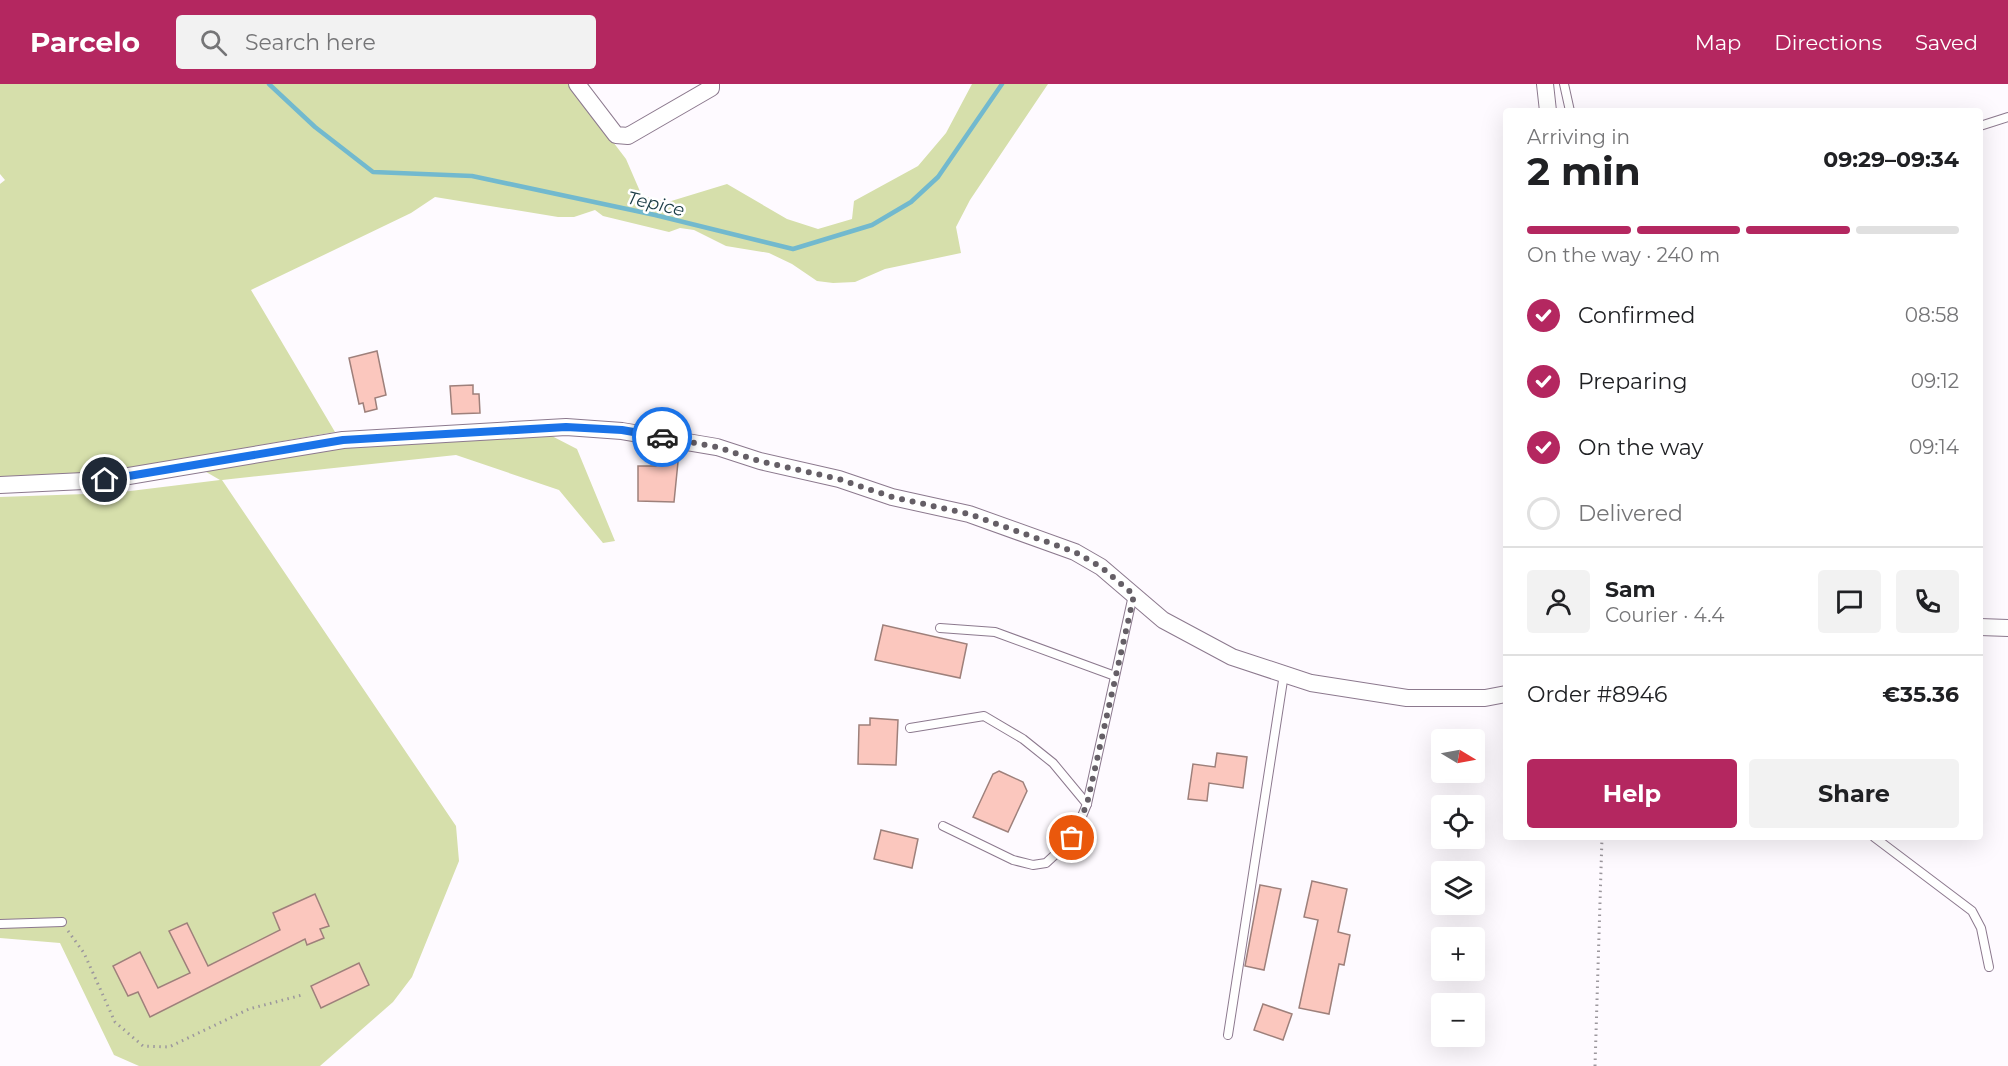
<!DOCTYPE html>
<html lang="en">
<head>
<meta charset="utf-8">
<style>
	body { margin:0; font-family:Montserrat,sans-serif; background:#f2f2f2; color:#202124; height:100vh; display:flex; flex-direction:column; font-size:22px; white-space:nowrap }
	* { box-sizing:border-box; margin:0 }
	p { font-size:20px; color:#757577 }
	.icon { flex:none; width:33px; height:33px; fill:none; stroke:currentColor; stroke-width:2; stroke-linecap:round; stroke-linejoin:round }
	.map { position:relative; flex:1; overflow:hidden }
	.side { position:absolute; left:1503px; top:24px; width:480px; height:732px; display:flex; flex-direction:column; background:#fff; border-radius:6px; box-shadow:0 6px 24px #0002 }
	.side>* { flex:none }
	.needle { width:39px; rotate:100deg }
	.controls { position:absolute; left:1431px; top:645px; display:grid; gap:12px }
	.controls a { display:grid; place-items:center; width:54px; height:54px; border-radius:6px; background:#fff; box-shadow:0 6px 24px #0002; font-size:30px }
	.pin { position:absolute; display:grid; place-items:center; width:51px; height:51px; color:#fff; margin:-26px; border:3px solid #fff; border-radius:50%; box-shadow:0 2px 6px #0007 }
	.courier { position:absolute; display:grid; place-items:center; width:60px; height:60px; margin:-30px; border:4px solid #1a73e8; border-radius:50%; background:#fff; color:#222; box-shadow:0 2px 8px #0007 }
	.summary em { font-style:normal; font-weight:700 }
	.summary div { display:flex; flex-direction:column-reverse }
	.summary { display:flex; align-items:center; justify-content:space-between; height:102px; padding:0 24px }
	h1 { font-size:39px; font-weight:700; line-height:45px }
	.bar { display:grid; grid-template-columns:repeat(4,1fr); gap:9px 6px; align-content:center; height:72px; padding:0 24px }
	.bar i { height:8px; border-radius:4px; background:#e0e0e0 }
	.bar .selected { background:#b42760 }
	.bar p { grid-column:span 4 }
	.line { display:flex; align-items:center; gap:15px; padding:0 24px; border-top:2px solid #e0e0e0 }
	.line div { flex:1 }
	.round { display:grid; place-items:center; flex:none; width:63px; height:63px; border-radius:6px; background:#f2f2f2 }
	ol { padding:0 24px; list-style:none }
	li { display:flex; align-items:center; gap:18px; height:66px }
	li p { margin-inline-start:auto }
	li .icon { padding:6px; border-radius:50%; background:#b42760; color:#fff; stroke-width:4 }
	li:last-child { color:#757577 }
	li i { width:33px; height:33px; border:3px solid #e0e0e0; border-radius:50% }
	.cta { display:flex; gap:12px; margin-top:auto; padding:12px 24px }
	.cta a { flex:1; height:69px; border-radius:6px; background:#b42760; color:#fff; font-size:24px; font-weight:700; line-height:69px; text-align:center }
	.cta a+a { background:#f2f2f2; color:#202124 }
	header { display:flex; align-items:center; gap:36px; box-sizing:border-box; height:84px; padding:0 30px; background:#b42760; color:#fff }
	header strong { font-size:28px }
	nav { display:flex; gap:33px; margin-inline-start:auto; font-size:21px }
	.search { width:420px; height:54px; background:#f2f2f2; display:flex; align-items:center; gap:15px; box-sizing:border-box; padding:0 21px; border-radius:6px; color:#757577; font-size:22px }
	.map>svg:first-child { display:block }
	.green { fill:#d6dfab }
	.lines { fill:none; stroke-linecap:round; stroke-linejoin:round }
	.stream { stroke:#72b9ce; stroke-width:4.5 }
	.building { fill:#fbc7be; stroke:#9e807b; stroke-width:1.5 }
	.lane-casing { stroke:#8c798e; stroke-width:10 }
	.street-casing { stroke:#8c798e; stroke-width:18 }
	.path { stroke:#9c979d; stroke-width:3; stroke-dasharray:1.5 4.5; stroke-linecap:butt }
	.lane { stroke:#fff; stroke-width:8 }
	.street { stroke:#fff; stroke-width:16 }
	.done { stroke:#655f66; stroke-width:6; stroke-dasharray:0 10.8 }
	.route { stroke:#1a73e8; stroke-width:8 }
	.labels { text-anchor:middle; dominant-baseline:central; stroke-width:5; stroke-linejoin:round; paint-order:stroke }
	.water-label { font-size:18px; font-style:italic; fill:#183a43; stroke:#fff }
</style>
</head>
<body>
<header>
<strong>Parcelo</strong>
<div class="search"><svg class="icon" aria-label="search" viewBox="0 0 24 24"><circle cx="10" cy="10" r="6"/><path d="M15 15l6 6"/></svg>Search here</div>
<nav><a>Map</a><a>Directions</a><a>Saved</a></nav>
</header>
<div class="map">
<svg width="2008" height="982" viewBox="0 0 2008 982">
	<rect width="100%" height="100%" fill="#fefaff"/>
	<g class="green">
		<polygon points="0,0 569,0 626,75 642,112 668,118 727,100 787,135 818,145 852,135 854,117 918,82 946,49 972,0 1048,0 970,116 956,143 961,169 885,185 855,198 833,199 817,197 792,180 769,169 726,162 694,146 680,144 669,148 603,132 595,126 574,133 558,133 435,113 411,129 251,206 335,348 108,388 0,395 0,100 5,96 0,90"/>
		<polygon points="546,349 577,365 615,457 603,459 559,406 456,371 222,396 456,742 459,777 412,893 393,918 320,982 139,982 114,971 60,859 0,854 0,413 114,409 220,396 201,385 349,361"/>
	</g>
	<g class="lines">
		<polyline class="stream" points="269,0 315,43 373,88 472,92 655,131 793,165 872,141 911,118 938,93 1002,0"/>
	</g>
	<g class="building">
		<polygon points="377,267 386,311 375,314 377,325 365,328 363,319 359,320 349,274"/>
		<polygon points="473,301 473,310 479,310 480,329 452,330 450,302"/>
		<polygon points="657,375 678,378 674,418 638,417 638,382 656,382"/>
		<polygon points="883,541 967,560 960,594 875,576"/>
		<polygon points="870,634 898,636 896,681 858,680 859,641 870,641"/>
		<polygon points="1217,669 1247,673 1243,704 1209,699 1207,717 1188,715 1193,680 1215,683"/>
		<polygon points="999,687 1023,698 1027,707 1008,748 973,733 993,690"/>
		<polygon points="881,746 918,755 912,784 874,775"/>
		<polygon points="1312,797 1347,805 1338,848 1350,851 1344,881 1339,880 1329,930 1299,924 1318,836 1304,833"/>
		<polygon points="1260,801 1281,805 1264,886 1245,882"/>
		<polygon points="315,810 329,842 320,845 324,854 307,861 305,855 150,933 138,908 128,912 113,882 140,868 158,904 190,889 169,847 187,839 208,882 280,846 273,829"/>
		<polygon points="359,879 369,901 321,924 311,902"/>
		<polygon points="1263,920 1292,930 1283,956 1254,946"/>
	</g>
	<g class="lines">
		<g class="lane-casing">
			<g id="lane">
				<polyline points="1564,0 1570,27"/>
				<polyline points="1980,42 2008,33"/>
				<polyline points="940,544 995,548 1115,592"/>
				<polyline points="910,644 984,632 1023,655 1053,679 1087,720"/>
				<polyline points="943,742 1013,776 1033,781 1046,779 1073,754 1087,720 1133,511"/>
				<polyline points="1874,753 1972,827 1981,844 1989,883"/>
				<polyline points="0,840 62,838"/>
				<polyline points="1228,951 1284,590"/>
			</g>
		</g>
		<g class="street-casing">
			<g id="street">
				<polyline points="577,0 616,51 628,52 711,4 711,0"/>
				<polyline points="1545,0 1548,27"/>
				<polyline points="0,401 105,396 343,356 566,343 622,347 717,363 760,377 839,395 892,413 969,430 1075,468 1101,483 1163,536 1232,573 1311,599 1407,614 1485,614 1506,610"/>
				<polyline points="1980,543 2008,544"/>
			</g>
		</g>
		<g class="path">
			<polyline points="68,847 84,869 115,938 143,962 169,963 249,925 302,911"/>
			<polyline points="1595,982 1602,753"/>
		</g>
		<use href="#lane" class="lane"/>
		<use href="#street" class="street"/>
	</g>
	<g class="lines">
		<polyline class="done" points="662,353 717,363 759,377 839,395 892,413 969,430 1075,468 1101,483 1134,511 1087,720 1072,754"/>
		<polyline class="route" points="105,396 343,356 566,343 622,346 662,353"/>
	</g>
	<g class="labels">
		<g class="water-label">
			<text transform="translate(656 120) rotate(13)">Tepice</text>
		</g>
	</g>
</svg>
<div class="controls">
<a><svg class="needle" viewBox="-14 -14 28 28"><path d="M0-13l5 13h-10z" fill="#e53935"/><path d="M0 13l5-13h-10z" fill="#757577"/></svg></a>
<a><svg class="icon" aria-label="locate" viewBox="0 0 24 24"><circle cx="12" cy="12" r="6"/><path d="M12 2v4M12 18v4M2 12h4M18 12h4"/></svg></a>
<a><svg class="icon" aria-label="layers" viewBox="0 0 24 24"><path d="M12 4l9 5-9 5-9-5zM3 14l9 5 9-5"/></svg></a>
<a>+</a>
<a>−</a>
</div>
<div class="pin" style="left:1072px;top:754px;background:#ea580c"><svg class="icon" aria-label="bag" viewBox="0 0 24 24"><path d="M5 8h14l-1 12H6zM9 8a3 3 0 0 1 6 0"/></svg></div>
<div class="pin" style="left:105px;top:396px;background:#1f2937"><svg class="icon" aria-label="home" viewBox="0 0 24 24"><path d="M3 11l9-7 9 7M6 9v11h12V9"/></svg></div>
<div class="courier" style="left:662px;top:353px"><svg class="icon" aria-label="car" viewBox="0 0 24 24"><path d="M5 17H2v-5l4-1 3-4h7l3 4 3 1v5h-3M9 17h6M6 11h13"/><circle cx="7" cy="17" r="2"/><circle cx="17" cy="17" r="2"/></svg></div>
<section class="side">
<div class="summary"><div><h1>2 min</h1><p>Arriving in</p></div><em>09:29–09:34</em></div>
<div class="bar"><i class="selected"></i><i class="selected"></i><i class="selected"></i><i></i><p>On the way · 240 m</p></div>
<ol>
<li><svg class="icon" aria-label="check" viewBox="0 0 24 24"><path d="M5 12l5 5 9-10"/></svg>Confirmed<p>08:58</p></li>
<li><svg class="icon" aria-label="check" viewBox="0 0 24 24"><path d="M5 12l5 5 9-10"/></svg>Preparing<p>09:12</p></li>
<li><svg class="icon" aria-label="check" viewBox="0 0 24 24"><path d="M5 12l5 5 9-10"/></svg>On the way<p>09:14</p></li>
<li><i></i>Delivered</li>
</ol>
<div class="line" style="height:108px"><a class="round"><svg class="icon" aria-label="person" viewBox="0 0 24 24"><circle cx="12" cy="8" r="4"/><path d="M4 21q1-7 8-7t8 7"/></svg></a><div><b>Sam</b><p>Courier · 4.4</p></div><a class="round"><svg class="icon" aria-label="chat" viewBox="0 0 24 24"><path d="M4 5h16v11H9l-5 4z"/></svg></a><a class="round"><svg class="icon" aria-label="phone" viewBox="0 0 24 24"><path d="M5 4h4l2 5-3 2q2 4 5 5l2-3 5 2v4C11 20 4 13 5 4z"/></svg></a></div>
<div class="line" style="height:78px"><div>Order #8946</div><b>€35.36</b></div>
<div class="cta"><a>Help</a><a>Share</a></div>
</section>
</div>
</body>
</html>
